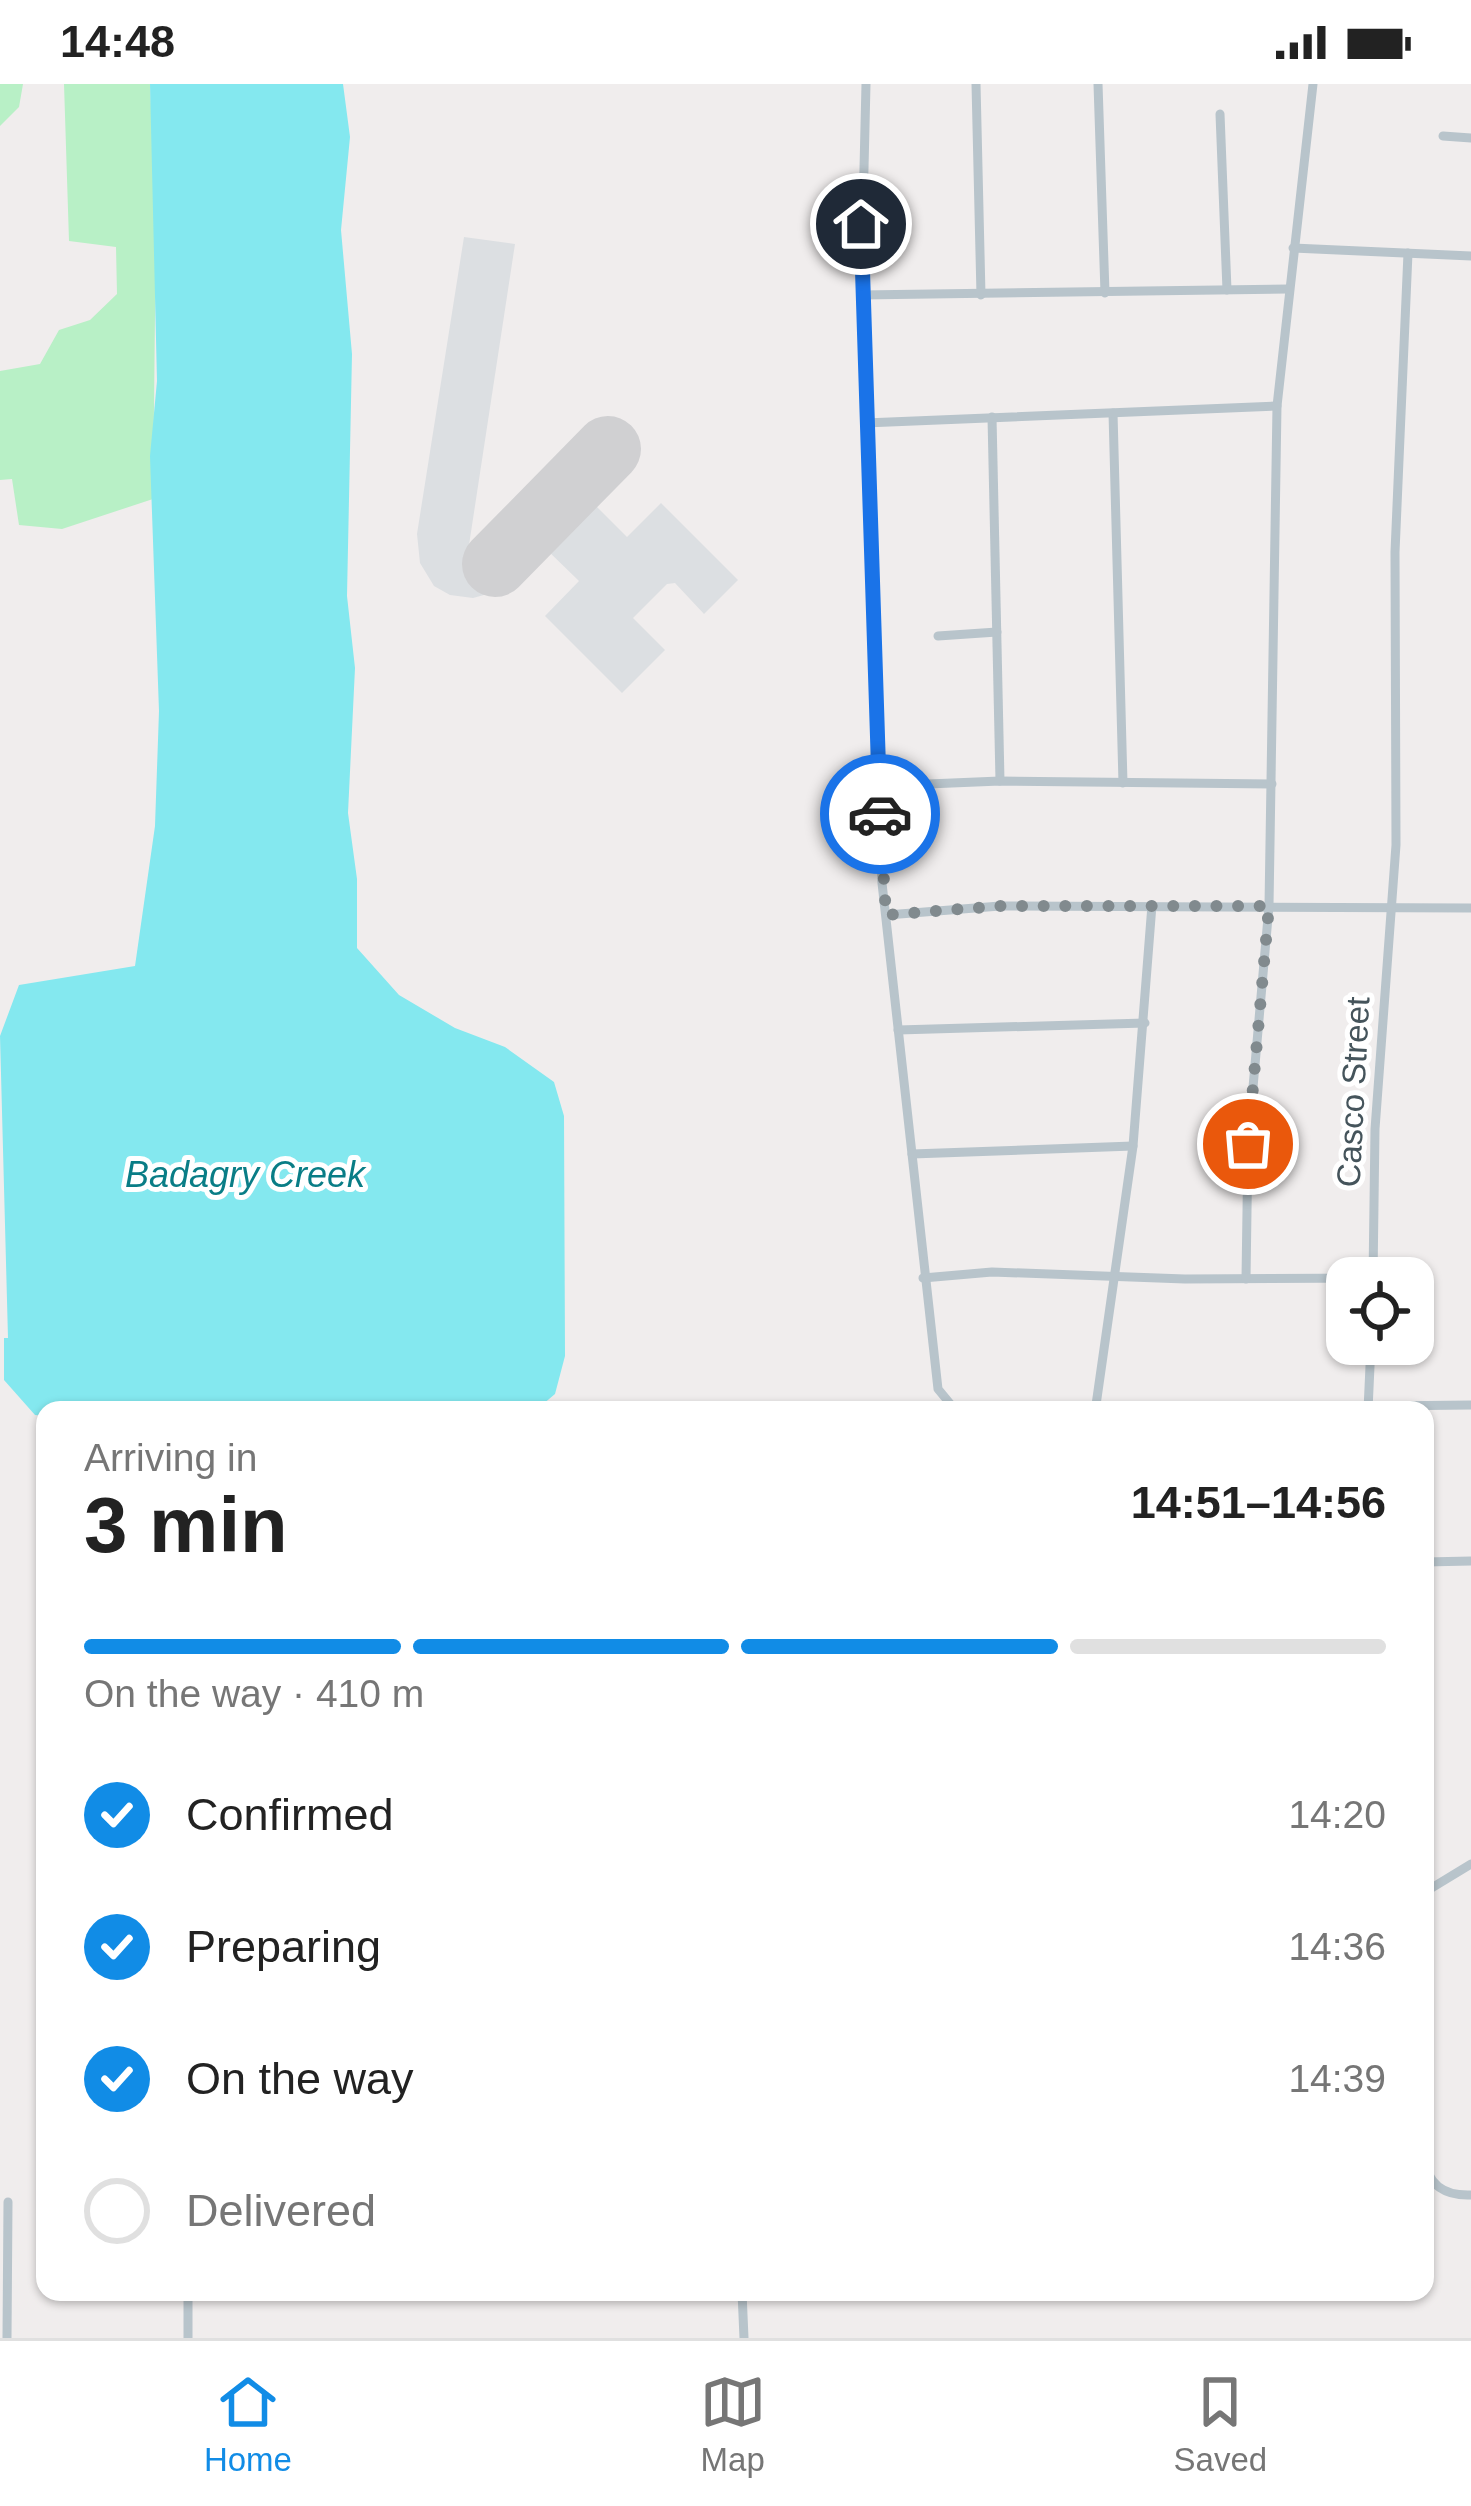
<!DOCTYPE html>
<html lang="en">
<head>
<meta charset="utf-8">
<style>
	body { margin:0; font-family:Helvetica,sans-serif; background:#f2f2f2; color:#222; height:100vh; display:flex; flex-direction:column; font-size:45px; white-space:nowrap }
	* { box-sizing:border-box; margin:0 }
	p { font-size:39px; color:#767676 }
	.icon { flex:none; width:66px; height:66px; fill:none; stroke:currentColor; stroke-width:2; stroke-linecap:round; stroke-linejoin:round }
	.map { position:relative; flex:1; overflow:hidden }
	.sheet { position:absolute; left:36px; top:1317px; width:1398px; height:900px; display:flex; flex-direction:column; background:#fff; border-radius:24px; box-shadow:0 3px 9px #0004 }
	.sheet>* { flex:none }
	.fabs { position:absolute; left:1326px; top:1173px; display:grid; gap:24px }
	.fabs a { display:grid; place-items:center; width:108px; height:108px; border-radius:24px; background:#fff; box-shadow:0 3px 9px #0004; font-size:60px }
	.pin { position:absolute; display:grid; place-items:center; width:102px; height:102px; color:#fff; margin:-51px; border:6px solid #fff; border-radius:50%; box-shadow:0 3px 12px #0007 }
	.courier { position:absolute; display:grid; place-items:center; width:120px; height:120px; margin:-60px; border:9px solid #1a73e8; border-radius:50%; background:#fff; color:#222; box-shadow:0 3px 15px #0007 }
	.headline em { font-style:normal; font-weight:600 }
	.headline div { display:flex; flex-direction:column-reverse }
	.headline { display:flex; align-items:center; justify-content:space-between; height:204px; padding:0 48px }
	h1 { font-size:78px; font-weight:600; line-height:90px }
	.bar { display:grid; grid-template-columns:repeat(4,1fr); gap:18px 12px; align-content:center; height:144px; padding:0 48px }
	.bar i { height:15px; border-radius:9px; background:#e0e0e0 }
	.bar .selected { background:#118ce6 }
	.bar p { grid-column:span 4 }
	ol { padding:0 48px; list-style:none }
	li { display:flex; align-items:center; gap:36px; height:132px }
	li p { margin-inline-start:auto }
	li .icon { padding:12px; border-radius:50%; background:#118ce6; color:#fff; stroke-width:4 }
	li:last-child { color:#767676 }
	li i { width:66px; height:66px; border:6px solid #e0e0e0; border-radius:50% }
	.status { display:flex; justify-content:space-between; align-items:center; height:84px; padding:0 60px; background:#fff; direction:ltr }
	.status svg { height:33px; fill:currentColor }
	.tabs { display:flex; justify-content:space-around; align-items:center; height:168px; border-top:3px solid #e0e0e0; background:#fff; font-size:33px; color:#767676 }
	.tabs a { display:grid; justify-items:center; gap:6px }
	.tabs .selected { color:#118ce6 }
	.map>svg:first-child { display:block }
	.airport { fill:#dcdfe2 }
	.green { fill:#b8f0c6 }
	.water { fill:#84e8ef }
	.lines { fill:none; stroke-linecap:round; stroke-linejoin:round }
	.runway { stroke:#d0d0d2; stroke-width:66 }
	.minor { stroke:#b8c4cb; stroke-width:9 }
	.done { stroke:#818a8e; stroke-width:12; stroke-dasharray:0 21.6 }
	.route { stroke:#1a73e8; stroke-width:15 }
	.labels { text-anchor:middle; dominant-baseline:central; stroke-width:10; stroke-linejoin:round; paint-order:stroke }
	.street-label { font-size:33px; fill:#45545b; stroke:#fff }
	.water-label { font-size:36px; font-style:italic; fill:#097d86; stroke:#fff }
</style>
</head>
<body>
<div class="status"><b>14:48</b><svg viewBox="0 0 49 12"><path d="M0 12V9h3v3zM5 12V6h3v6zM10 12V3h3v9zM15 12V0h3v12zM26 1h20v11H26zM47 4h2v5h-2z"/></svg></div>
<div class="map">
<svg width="1471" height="2254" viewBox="0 0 1471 2254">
	<rect width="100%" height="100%" fill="#f0eded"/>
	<g class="airport">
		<polygon points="464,153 515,160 469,461 506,498 491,509 473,514 450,511 434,502 420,479 417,450"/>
		<polygon points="591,348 627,384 593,419 627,453 661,419 738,496 704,530 675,499 667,500 633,534 665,566 622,609 545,532 579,497 545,464 512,496 477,462"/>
	</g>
	<g class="green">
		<polygon points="0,0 23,0 19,23 0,42"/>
		<polygon points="64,0 150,0 156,139 153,415 62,445 19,441 12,395 0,396 0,287 40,280 59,246 90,236 117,210 116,163 69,157"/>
	</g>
	<polygon class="water" points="150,0 343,0 350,53 341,146 352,270 347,512 355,584 348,729 357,795 357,864 399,911 455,944 505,963 554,998 564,1032 565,1272 555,1310 536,1326 45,1326 45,1332 35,1331 4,1296 4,1254 8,1254 0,952 19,901 135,882 155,742 159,627 150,372 157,297"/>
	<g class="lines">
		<polyline class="runway" points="495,480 608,365"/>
		<g class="minor">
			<polyline points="866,0 861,211 882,799 938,1305 952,1322 1005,1326 1471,1321"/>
			<polyline points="976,0 981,211"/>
			<polyline points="1098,0 1105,209"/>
			<polyline points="1220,30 1227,206"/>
			<polyline points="1443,52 1471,54"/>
			<polyline points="1293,164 1471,172"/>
			<polyline points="861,211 1288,205"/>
			<polyline points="1113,329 1123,699"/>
			<polyline points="992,333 1000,697"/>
			<polyline points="865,339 1277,322"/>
			<polyline points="938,552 997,548"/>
			<polyline points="880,702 1000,697 1272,700"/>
			<polyline points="887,831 1000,822 1471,824"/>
			<polyline points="898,946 1145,939"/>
			<polyline points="912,1070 1133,1062"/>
			<polyline points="923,1194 992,1188 1185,1195 1373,1194"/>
			<polyline points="1373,1194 1375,1045 1396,761 1395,468 1408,169"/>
			<polyline points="1246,1195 1248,1060 1269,822 1277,322 1313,0"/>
			<polyline points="1096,1321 1133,1062 1152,821"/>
			<polyline points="1368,1326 1371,1260"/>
			<polyline points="1425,1478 1471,1477"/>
			<polyline points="1425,1808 1471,1780"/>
			<path d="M1425,2076C1428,2102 1446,2112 1471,2111"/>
			<polyline points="188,2208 188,2254"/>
			<polyline points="742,2208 744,2254"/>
			<polyline points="7,2254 8,2118"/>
		</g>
	</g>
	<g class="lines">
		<polyline class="done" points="880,730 886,831 1000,822 1269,822 1248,1060"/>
		<polyline class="route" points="861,140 880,730"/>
	</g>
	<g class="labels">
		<g class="street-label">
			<text transform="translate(1353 1008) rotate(-87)">Casco Street</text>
		</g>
		<g class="water-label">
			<text x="245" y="1090">Badagry Creek</text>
		</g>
	</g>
</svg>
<div class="fabs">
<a><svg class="icon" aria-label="locate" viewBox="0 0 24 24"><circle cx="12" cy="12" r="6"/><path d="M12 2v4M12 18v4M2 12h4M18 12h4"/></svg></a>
</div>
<div class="pin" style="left:1248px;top:1060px;background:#ea580c"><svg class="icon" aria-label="bag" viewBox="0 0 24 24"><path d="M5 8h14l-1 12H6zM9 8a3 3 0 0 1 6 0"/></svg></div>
<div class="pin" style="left:861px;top:140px;background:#1f2937"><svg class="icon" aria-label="home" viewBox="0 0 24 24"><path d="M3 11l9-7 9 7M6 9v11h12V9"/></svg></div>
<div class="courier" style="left:880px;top:730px"><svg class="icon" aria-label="car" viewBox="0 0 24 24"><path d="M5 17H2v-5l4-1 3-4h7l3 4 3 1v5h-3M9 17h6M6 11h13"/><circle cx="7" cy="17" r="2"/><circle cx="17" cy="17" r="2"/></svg></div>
<section class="sheet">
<div class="headline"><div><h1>3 min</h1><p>Arriving in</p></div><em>14:51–14:56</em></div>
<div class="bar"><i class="selected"></i><i class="selected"></i><i class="selected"></i><i></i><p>On the way · 410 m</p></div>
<ol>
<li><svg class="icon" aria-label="check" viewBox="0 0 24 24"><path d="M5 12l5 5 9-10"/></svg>Confirmed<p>14:20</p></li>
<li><svg class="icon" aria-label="check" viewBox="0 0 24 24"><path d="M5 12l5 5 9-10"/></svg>Preparing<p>14:36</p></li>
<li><svg class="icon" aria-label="check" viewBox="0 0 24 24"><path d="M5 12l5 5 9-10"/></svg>On the way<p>14:39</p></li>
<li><i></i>Delivered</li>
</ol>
</section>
</div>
<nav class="tabs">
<a class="selected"><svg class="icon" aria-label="home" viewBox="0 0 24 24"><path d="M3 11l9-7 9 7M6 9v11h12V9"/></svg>Home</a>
<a><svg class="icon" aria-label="map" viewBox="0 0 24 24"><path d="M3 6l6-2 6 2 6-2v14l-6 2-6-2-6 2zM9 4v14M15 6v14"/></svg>Map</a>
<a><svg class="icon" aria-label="saved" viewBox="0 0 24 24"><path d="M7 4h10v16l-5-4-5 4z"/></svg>Saved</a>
</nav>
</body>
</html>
